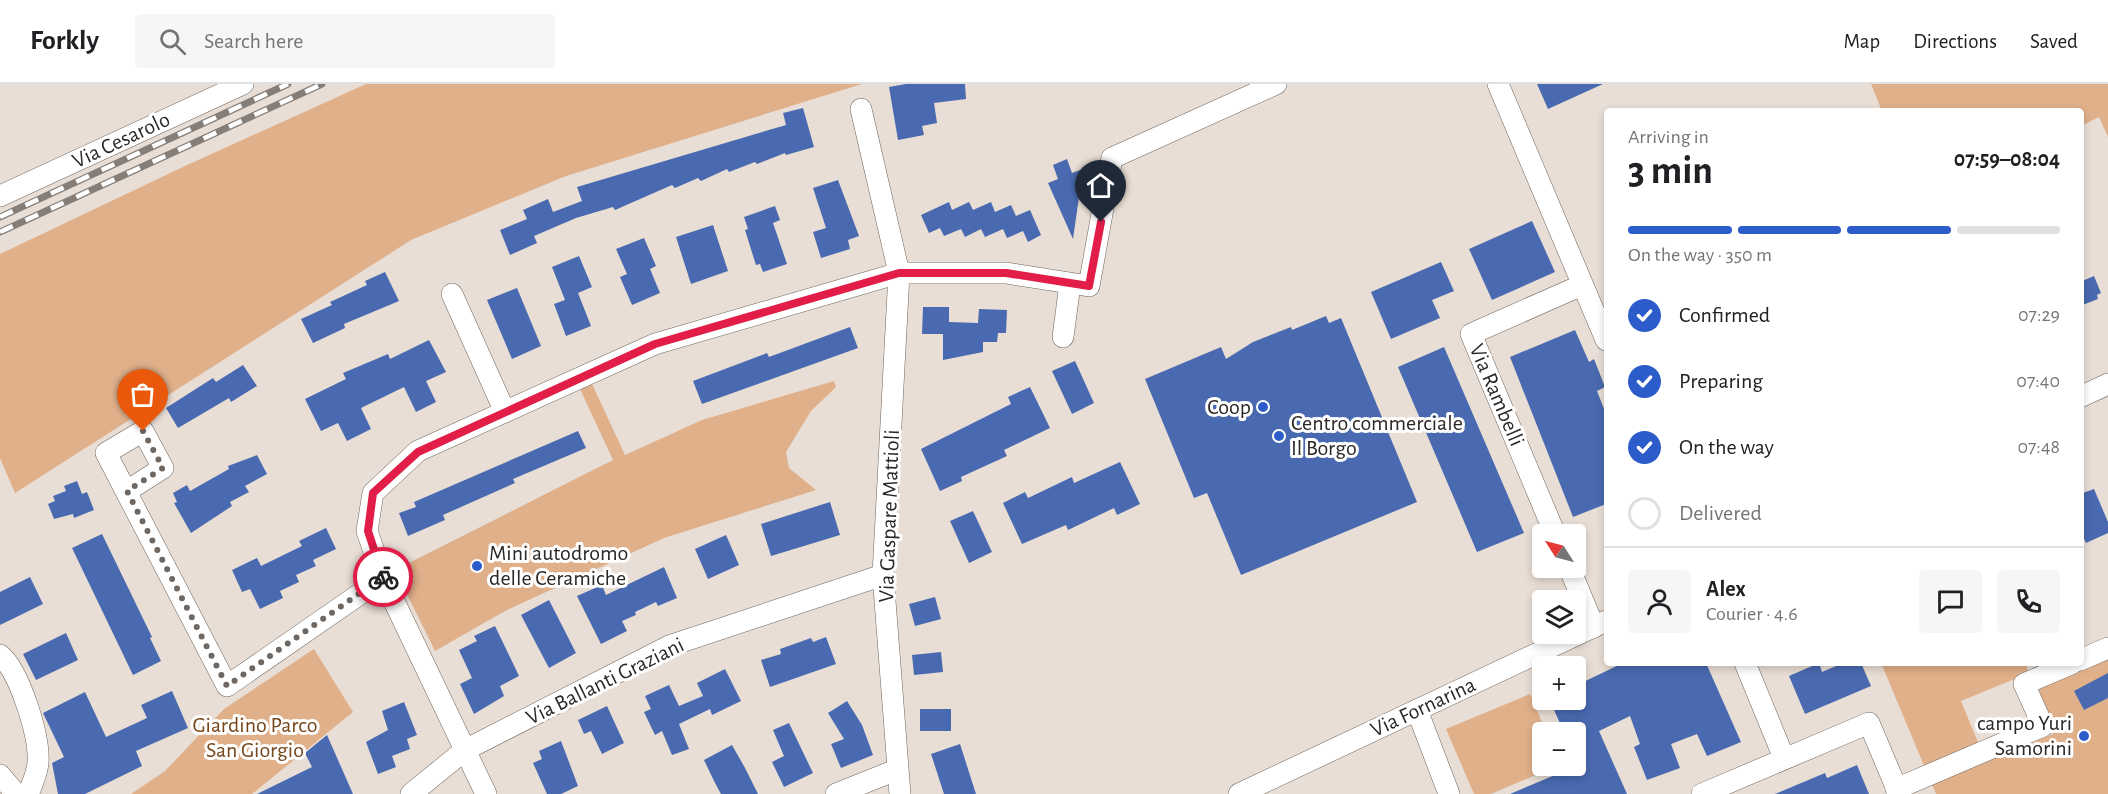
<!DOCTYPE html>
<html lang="en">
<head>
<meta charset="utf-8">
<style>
	body { margin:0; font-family:"Alegreya Sans",sans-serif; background:#f6f6f6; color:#202124; height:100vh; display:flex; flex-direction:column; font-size:22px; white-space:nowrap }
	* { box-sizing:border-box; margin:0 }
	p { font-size:20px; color:#757577 }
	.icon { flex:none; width:33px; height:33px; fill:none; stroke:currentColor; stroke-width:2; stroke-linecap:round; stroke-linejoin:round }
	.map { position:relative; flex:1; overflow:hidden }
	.panel { position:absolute; left:1604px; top:24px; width:480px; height:558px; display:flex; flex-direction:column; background:#fff; border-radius:6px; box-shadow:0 3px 9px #0003 }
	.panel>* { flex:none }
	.needle { width:39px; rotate:306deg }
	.controls { position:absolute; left:1532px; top:440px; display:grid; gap:12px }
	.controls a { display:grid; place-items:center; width:54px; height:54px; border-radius:6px; background:#fff; box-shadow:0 3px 9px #0003; font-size:30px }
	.pin { position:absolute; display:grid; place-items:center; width:51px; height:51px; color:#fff; margin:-62px -26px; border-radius:50% 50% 50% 0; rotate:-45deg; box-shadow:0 0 6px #0007 }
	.pin .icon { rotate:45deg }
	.courier { position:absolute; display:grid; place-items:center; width:60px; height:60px; margin:-30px; border:4px solid #e11d48; border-radius:50%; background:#fff; color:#222; box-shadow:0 2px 8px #0007 }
	.headline em { font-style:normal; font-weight:700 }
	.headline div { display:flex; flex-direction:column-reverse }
	.headline { display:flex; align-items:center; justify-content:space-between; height:102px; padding:0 24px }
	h1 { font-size:39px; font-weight:700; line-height:45px }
	.bar { display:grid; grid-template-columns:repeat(4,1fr); gap:9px 6px; align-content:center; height:72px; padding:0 24px }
	.bar i { height:8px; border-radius:4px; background:#e0e0e0 }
	.bar .current { background:#2c5cca }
	.bar p { grid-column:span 4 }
	.line { display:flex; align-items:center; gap:15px; padding:0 24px; border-top:2px solid #e0e0e0 }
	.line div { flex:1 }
	.round { display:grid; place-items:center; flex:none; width:63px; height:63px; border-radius:6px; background:#f6f6f6 }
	ol { padding:0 24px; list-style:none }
	li { display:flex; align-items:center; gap:18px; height:66px }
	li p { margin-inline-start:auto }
	li .icon { padding:6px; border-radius:50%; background:#2c5cca; color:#fff; stroke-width:4 }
	li:last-child { color:#757577 }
	li i { width:33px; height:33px; border:3px solid #e0e0e0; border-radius:50% }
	header { display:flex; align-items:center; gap:36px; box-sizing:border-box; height:84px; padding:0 30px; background:#fff; border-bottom:2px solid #e0e0e0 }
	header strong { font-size:28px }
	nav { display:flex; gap:33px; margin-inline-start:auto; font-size:21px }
	.search { width:420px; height:54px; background:#f6f6f6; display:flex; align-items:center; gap:15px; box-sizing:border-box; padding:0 21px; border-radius:6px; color:#757577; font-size:22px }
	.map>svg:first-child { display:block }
	.green { fill:#e0b08a }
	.building { fill:#496ab0 }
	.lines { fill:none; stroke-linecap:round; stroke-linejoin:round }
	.minor-casing { stroke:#6e645c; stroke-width:22 }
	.minor { stroke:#fff; stroke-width:21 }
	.rail-casing { stroke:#857e78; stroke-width:7 }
	.rail { stroke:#fff; stroke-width:4.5; stroke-dasharray:14; stroke-linecap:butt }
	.done { stroke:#6e6762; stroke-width:6; stroke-dasharray:0 10.8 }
	.route { stroke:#e11d48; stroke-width:8 }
	.poi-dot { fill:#2c5cca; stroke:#fff; stroke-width:2 }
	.labels { text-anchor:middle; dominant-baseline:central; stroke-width:6; stroke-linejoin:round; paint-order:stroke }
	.street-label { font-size:22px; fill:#2b2724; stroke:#fff }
	.poi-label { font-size:22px; fill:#2b2724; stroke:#fff; text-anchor:end }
	.park-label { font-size:22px; fill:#77461a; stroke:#fff }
</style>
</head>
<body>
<header>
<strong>Forkly</strong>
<div class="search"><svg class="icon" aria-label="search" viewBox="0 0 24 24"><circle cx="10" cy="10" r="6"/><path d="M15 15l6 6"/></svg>Search here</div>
<nav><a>Map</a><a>Directions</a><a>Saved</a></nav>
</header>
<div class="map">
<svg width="2108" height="710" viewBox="0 0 2108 710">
	<rect width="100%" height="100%" fill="#e9ded5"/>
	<g class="green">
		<polygon points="366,0 862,0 566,92 411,156 15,409 0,374 0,170 185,82"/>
		<polygon points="1871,0 2108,0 2108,53 2099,33 2081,42 2080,27 1882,27"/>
		<polygon points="834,297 836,303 811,327 786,368 789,384 816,406 664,454 505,527 435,567 395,486 613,376 580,305 592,300 625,371 702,336"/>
		<polygon points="314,565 353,628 252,710 131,710 165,687 224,625"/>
		<polygon points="2108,573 2108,710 1936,710 1881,579 2025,579 2029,589 1961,617 1986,678 2053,650 2038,610 2041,602"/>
		<polygon points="1530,610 1546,648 1542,648 1542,681 1559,681 1491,710 1474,710 1446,645"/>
	</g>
	<g class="building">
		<polygon points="906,0 965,0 966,15 934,19 937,39 922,42 924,51 898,56 889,3"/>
		<polygon points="1537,0 1603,0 1548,25"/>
		<polygon points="803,24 814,63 786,71 785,69 757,80 755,78 729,88 727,85 701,97 698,94 675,104 672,101 615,126 613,123 576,134 534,152 537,159 510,171 500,146 527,135 523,126 548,115 553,128 582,117 577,103 786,41 783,29"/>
		<polygon points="1067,75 1072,89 1083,85 1073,155 1048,99 1058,95 1053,81"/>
		<polygon points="838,96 859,152 848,156 850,165 821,174 813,148 826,144 813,104"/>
		<polygon points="949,118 952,126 969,118 973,126 991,118 995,128 1011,121 1016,132 1030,126 1041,151 1028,158 1023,147 1007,154 1003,145 985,153 981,145 965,153 961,145 944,152 940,144 929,149 921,131"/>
		<polygon points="775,122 780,136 773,139 787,180 763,188 760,180 756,181 745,146 748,145 744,133"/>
		<polygon points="1532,137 1555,188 1492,216 1469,165"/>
		<polygon points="713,141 728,187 691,200 676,153"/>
		<polygon points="644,154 656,182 650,185 660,209 632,221 620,193 627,190 616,165"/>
		<polygon points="579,172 592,203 578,209 591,242 566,252 554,220 565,216 552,183"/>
		<polygon points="1441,178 1454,207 1432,216 1440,234 1391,255 1371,208"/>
		<polygon points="385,188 399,217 344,240 345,244 313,259 301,235 332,221 330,218 367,201 365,197"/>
		<polygon points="2094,192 2101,209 2097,211 2098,215 2080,222 2080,198"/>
		<polygon points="517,204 541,262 512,275 487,216"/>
		<polygon points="923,223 949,223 949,238 978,239 979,225 1007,226 1006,249 998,249 997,258 983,258 983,268 943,276 943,250 922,250"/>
		<polygon points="1326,232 1329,239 1341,234 1417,418 1241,491 1207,409 1194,414 1145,295 1221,263 1226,275 1253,258 1291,243 1292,246"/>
		<polygon points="850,243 858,264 702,320 693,297 767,269 769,273"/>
		<polygon points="1575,246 1589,278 1594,275 1605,303 1597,307 1606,330 1606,420 1573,433 1510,273"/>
		<polygon points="429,256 446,288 426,297 436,318 416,328 404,303 361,324 371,345 347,357 338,339 321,347 305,315 346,295 343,289 388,270 390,275"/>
		<polygon points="1444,263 1524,449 1477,468 1398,283"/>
		<polygon points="1075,277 1094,319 1072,330 1052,287"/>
		<polygon points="243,281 257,302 231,318 229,314 178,344 166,324 213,294 216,298"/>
		<polygon points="1030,303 1050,344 1004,366 1007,372 961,393 962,397 940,407 921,365 1011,320 1008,313"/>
		<polygon points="578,347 586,364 513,395 515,399 443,431 445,436 408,452 399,429 416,423 414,418"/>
		<polygon points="257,371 267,390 245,402 249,408 230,418 232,422 191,449 174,419 177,418 173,409 187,401 190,407 229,385 228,382"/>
		<polygon points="1120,378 1140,420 1117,431 1114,424 1068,446 1066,441 1022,460 1003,419 1025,408 1028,414 1072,393 1074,399"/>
		<polygon points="77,397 82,410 87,408 94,426 74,434 73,430 54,435 48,420 55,417 53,412 66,407 64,402"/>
		<polygon points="2094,405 2108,438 2108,449 2086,459 2080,446 2080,410"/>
		<polygon points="830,418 840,451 771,472 761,440"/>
		<polygon points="973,427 992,468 969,479 950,437"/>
		<polygon points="326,444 336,465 313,476 316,482 296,491 299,498 280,507 283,514 260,525 250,505 242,508 232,486 257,474 261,482 302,462 299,457"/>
		<polygon points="102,450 152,553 150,554 161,577 133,591 72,464"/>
		<polygon points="726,451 739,481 708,495 695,465"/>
		<polygon points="664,483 677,514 658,522 656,518 635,528 636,531 622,537 627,547 601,560 577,512 602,501 606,511"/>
		<polygon points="30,493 43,520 0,541 0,508"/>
		<polygon points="935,513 941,535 915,542 909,520"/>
		<polygon points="549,516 576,569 549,584 521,531"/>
		<polygon points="495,542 519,592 500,602 504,612 474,630 460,600 472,594 459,566 477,557 474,552"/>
		<polygon points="66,549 78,576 36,596 23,570"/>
		<polygon points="826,553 836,580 770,603 761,576 781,570 780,565 811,554 813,558"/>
		<polygon points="941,568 943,588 914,591 912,571"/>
		<polygon points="1623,579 1706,579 1741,658 1707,672 1697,650 1671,660 1680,684 1647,696 1634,663 1640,660 1630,632 1599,647 1627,710 1510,710 1567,686 1565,681 1575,681 1575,648 1564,648 1549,615 1575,615 1575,602"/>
		<polygon points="1819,579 1822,588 1843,579 1861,579 1871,602 1805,630 1789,592"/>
		<polygon points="725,585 741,617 712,631 710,625 679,640 689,665 672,671 662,647 655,651 644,628 651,625 645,612 669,601 679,622 703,612 697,599"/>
		<polygon points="2108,589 2108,614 2084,626 2074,607"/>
		<polygon points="172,607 188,644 136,667 142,682 85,710 58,710 52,679 64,673 43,629 85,608 106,653 147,634 141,621"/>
		<polygon points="847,617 862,641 873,671 841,684 831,660 844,655 828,629"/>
		<polygon points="404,618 417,651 407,655 410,665 392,672 396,683 378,690 366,658 388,646 382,627"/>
		<polygon points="607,622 624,659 602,670 591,647 584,650 578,636"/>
		<rect x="920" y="625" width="31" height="22"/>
		<polygon points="789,639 813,689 784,703 772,678 784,672 773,646"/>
		<polygon points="327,651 353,710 257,710 312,683 305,669"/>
		<polygon points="561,657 578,702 561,710 547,710 533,679 542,675 539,667"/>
		<polygon points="960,660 976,710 944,710 931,670"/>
		<polygon points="732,661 745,684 758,710 721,710 715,699 704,676"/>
		<polygon points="1857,681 1869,710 1775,710 1825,689 1827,694"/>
	</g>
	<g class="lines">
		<g class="minor-casing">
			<g id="minor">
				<polyline points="1498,0 1606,256"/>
				<polyline points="861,25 899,189 883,491 900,710"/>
				<polyline points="0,112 243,0"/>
				<polyline points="452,210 505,328"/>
				<polyline points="1063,253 1070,200"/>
				<polyline points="2080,313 2108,300"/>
				<polyline points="127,407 163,384 143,347 106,369 227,602 383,494"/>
				<polyline points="1555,450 1471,250 1582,201"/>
				<polyline points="1569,483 1594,543"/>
				<path d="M0,571C20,588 40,653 38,679C37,690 32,701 28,710"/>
				<polyline points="2080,576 2108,564"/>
				<polyline points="1745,579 1784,674"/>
				<polyline points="1417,626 1449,710"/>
				<polyline points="0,691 16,710"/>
				<polyline points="1896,705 2043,642 2024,600 2073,579"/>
				<polyline points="411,710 465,666 669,562 883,491"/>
				<polyline points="486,710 383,494 367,447 373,409 418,367 655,260 899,189 1006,189 1089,202 1112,74 1276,0"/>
				<polyline points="836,710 896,686"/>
				<polyline points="1239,710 1606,537"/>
				<polyline points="1702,710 1869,639 1899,710"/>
			</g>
		</g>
		<use href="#minor" class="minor"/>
		<g class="rail-casing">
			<g id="rail">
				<polyline points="0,133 288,0"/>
				<polyline points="0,148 322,0"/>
			</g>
		</g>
		<use href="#rail" class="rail"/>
	</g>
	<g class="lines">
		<polyline class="done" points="143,347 163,384 127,407 227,602 383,493"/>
		<polyline class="route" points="383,493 368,447 373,409 418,368 655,260 899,189 1006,189 1089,202 1101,138"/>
	</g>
	<g class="poi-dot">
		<circle cx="1263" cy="323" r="6"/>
		<circle cx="1279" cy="352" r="6"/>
		<circle cx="477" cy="482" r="6"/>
		<circle cx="2084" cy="652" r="6"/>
	</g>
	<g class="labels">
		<g class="street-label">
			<text transform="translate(121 56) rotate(-25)">Via Cesarolo</text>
			<text transform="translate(1497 311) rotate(67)">Via Rambelli</text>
			<text transform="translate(889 432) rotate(-88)">Via Gaspare Mattioli</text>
			<text transform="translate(605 597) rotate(-26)">Via Ballanti Graziani</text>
			<text transform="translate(1423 623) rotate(-25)">Via Fornarina</text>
		</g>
		<g class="poi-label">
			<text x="1251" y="323">Coop</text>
			<text x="1291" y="339" text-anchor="start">Centro commerciale<tspan x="1291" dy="25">Il Borgo</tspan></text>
			<text x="489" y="469" text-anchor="start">Mini autodromo<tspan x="489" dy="25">delle Ceramiche</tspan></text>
			<text x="2072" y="639">campo Yuri<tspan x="2072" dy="25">Samorini</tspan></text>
		</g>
		<g class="park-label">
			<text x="255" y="641">Giardino Parco<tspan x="255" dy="25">San Giorgio</tspan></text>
		</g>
	</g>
</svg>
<div class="controls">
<a><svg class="needle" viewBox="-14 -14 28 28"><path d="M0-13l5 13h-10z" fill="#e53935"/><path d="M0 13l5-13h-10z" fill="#757577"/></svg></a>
<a><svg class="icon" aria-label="layers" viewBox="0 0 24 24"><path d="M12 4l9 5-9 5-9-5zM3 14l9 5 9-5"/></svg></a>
<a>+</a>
<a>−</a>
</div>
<div class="pin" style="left:143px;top:347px;background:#ea580c"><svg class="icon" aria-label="bag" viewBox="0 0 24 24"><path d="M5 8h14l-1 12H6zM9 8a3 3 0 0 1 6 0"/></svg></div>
<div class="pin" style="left:1101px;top:138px;background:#1f2937"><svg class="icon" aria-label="home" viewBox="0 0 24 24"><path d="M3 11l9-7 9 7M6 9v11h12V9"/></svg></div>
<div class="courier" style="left:383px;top:493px"><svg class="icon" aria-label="bike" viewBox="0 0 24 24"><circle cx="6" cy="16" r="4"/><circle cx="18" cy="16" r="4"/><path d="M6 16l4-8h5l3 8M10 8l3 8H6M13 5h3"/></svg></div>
<section class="panel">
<div class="headline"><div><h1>3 min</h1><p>Arriving in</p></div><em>07:59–08:04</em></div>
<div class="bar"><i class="current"></i><i class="current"></i><i class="current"></i><i></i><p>On the way · 350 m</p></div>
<ol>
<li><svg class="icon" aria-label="check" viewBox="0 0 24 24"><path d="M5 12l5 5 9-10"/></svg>Confirmed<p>07:29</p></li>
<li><svg class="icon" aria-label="check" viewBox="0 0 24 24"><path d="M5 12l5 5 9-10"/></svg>Preparing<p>07:40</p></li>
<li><svg class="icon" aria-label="check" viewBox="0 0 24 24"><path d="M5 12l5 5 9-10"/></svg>On the way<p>07:48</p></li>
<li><i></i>Delivered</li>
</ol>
<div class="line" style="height:108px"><a class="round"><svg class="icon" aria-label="person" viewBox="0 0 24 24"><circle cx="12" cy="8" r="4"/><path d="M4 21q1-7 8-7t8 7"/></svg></a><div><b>Alex</b><p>Courier · 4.6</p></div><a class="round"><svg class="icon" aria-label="chat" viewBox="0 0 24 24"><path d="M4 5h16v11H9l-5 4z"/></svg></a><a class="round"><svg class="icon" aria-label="phone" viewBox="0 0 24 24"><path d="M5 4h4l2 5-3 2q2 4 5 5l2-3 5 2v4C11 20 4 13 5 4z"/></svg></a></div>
</section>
</div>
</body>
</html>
